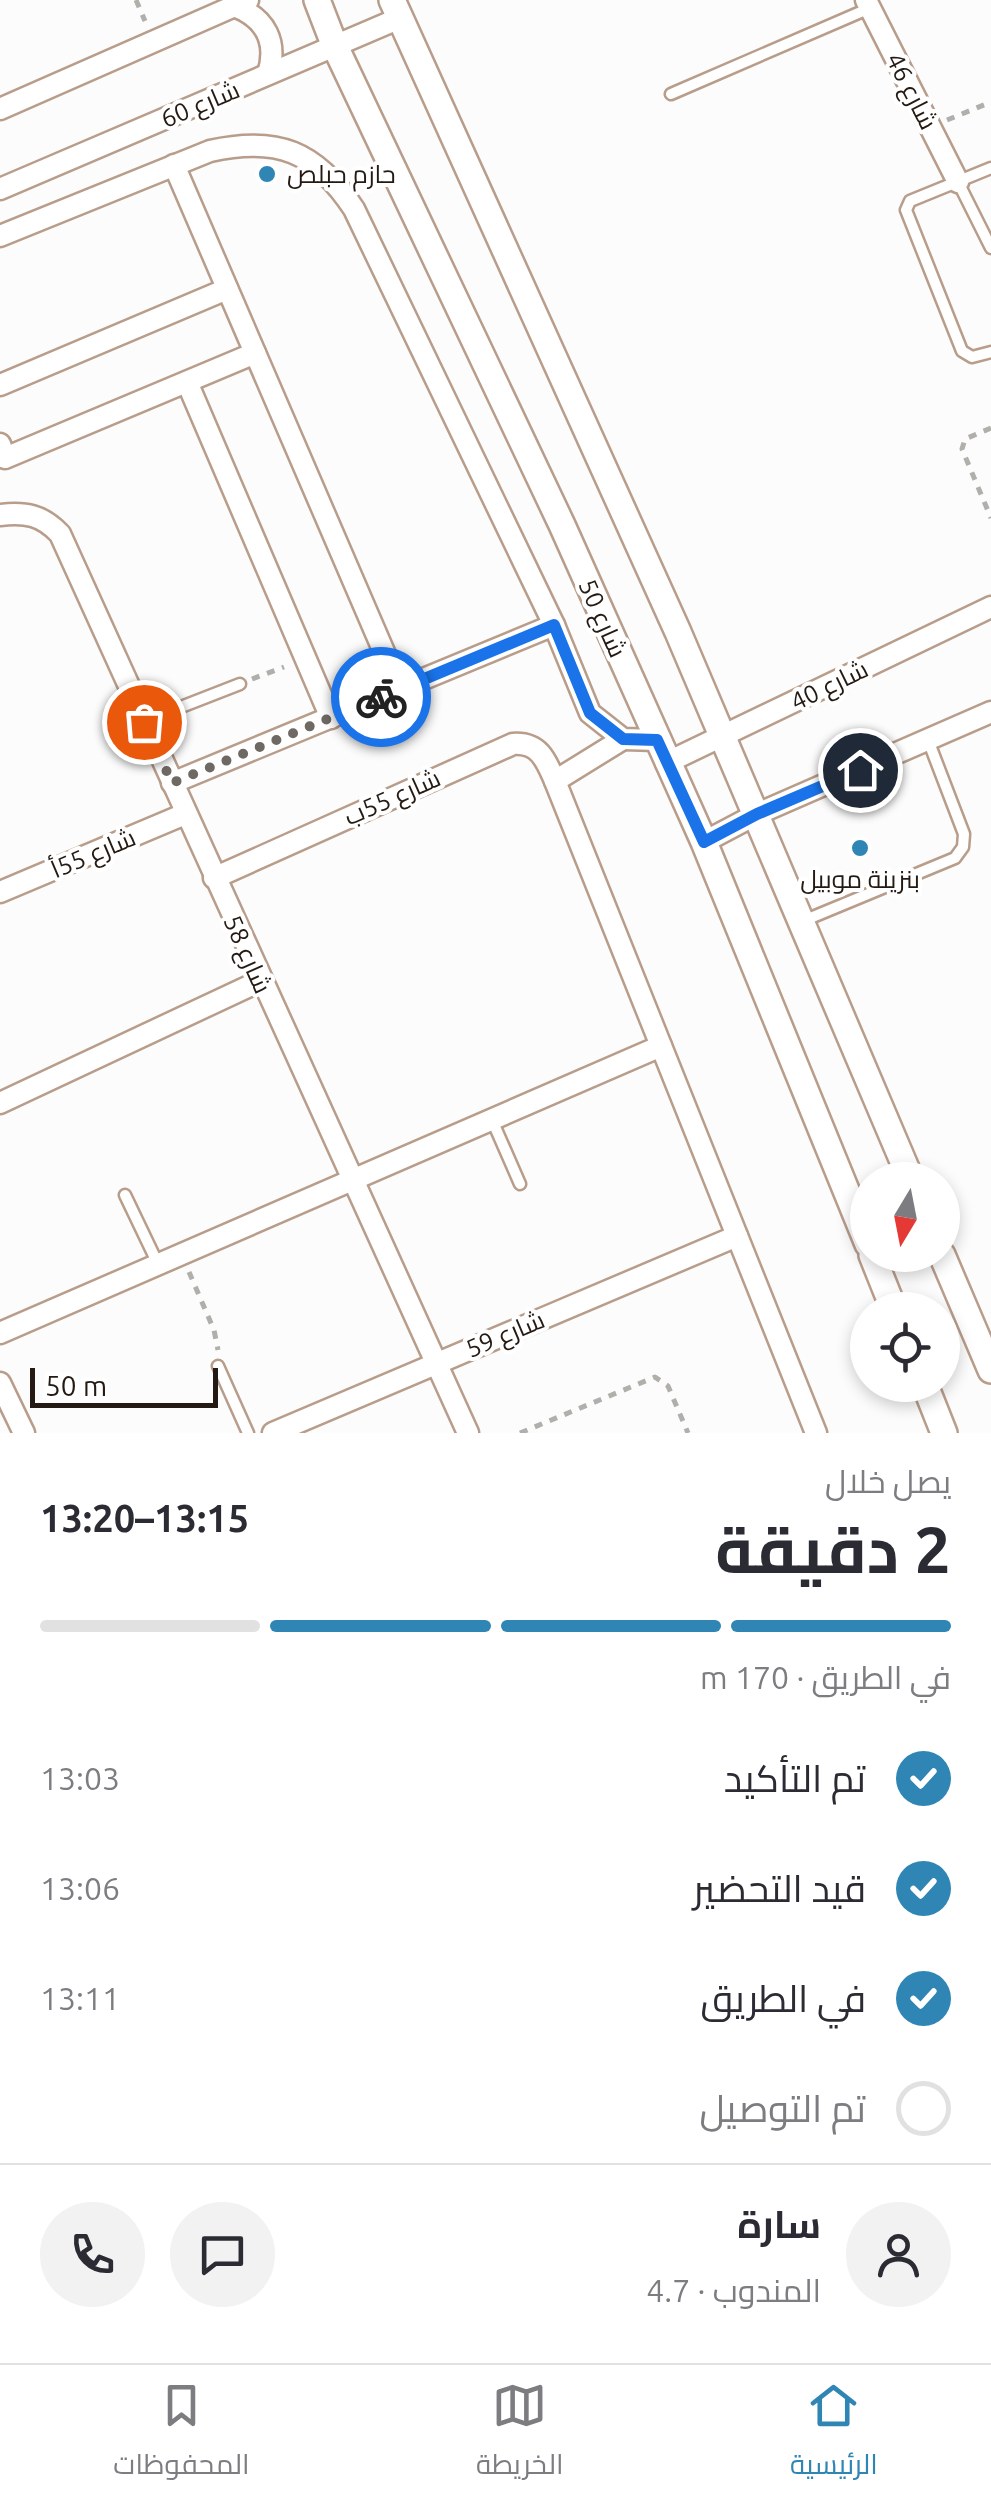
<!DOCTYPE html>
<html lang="ar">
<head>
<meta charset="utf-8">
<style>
	body { margin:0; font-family:Ubuntu,Cairo,sans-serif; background:#f2f2f3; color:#2b2b33; direction:rtl; height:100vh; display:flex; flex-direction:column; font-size:38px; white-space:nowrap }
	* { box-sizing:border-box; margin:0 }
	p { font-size:32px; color:#7c7c81 }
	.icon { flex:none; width:55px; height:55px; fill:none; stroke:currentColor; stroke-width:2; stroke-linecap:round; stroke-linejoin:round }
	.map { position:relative; height:1433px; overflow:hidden; direction:ltr }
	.panel { display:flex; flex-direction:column; background:#fff; flex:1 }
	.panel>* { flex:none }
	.needle { width:65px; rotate:190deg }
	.tools { position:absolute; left:850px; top:1162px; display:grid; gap:20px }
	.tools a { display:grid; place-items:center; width:110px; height:110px; border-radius:50%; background:#fff; box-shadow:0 5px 15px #0003; font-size:50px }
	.scale { position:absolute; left:30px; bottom:25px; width:188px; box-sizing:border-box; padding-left:10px; border:5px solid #241a13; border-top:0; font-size:28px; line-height:35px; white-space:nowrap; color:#241a13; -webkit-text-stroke:8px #fff; paint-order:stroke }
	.pin { position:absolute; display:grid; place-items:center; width:85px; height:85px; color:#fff; margin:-42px; border:5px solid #fff; border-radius:50%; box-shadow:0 2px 10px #0007 }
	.courier { position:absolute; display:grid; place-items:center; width:100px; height:100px; margin:-50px; border:8px solid #1a73e8; border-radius:50%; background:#fff; color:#222; box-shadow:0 2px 12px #0007 }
	.summary em { font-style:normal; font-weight:700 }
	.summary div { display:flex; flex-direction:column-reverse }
	.summary { display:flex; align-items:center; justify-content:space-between; height:170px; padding:0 40px }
	h1 { font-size:65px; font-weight:700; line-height:75px }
	.bar { display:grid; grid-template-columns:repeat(4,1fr); gap:15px 10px; align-content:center; height:120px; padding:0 40px }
	.bar i { height:12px; border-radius:8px; background:#e1e1e2 }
	.bar .current { background:#2f86b5 }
	.bar p { grid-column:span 4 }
	.line { display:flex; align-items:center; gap:25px; padding:0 40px; border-top:2px solid #e1e1e2 }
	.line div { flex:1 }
	.round { display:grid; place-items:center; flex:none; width:105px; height:105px; border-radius:52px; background:#f2f2f3 }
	ol { padding:0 40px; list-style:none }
	li { display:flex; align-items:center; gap:30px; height:110px }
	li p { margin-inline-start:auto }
	li .icon { padding:10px; border-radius:50%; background:#2f86b5; color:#fff; stroke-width:4 }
	li:last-child { color:#7c7c81 }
	li i { width:55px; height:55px; border:5px solid #e1e1e2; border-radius:50% }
	.tab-bar { display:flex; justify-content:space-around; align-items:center; height:140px; border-top:2px solid #e1e1e2; background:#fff; font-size:28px; color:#7c7c81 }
	.tab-bar a { display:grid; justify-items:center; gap:5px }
	.tab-bar .current { color:#2f86b5 }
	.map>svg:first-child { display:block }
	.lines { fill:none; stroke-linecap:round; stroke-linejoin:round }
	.service-casing { stroke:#b99d8b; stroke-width:15 }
	.minor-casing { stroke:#b99d8b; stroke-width:25 }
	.tertiary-casing { stroke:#b99d8b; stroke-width:30 }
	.path { stroke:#b1afab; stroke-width:5; stroke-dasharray:8 8; stroke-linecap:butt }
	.service { stroke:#fff; stroke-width:10 }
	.minor { stroke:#fff; stroke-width:20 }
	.tertiary { stroke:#fff; stroke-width:25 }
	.done { stroke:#6f6964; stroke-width:10; stroke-dasharray:0 18 }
	.route { stroke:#1a73e8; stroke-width:12 }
	.poi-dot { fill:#2f86b5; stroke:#fff; stroke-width:4 }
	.labels { text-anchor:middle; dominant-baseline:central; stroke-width:8; stroke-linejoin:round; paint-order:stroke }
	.street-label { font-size:25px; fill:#241a13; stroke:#fff }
	.poi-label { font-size:25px; fill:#241a13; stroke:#fff; text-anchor:start }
</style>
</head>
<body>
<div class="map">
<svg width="991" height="1433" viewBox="0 0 991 1433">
	<rect width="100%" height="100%" fill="#fbfcfb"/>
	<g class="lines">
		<g class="service-casing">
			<g id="service">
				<polyline points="671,94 870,8"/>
				<polyline points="991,168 910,201 906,210 962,351 972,357 991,352"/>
				<polyline points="958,182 991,248"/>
				<polyline points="145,721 240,684"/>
				<polyline points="803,921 955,858 963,847 964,834 928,740"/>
				<polyline points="492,1120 520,1184"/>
				<polyline points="125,1195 158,1264"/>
				<polyline points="218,1366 248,1433"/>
			</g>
		</g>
		<g class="minor-casing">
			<g id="minor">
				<polyline points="866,0 958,182"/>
				<path d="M234,6C266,18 278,42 268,74"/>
				<polyline points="0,109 248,0"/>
				<polyline points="174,165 400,689"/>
				<polyline points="0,189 400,18"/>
				<path d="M0,236L210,151C277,136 316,151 354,209L554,625L590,713L623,739L657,740"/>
				<polyline points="187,382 331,718"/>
				<polyline points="0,385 227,289"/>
				<polyline points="0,444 5,458 255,353"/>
				<path d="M0,515C26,512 42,515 60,534L468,1433"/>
				<polyline points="623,739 555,781 816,1433"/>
				<polyline points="666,763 991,607"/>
				<polyline points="172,783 554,625"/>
				<polyline points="704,842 757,814 991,712"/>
				<path d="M214,878L513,744C539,742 546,760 555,781"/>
				<polyline points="0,892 185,814"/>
				<polyline points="0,1103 260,981"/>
				<polyline points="0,1333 661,1046"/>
				<polyline points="0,1383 24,1433"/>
				<polyline points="273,1433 737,1236"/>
			</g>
		</g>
		<g class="tertiary-casing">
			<g id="tertiary">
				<polyline points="317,0 334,44 562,525 704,842 868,1244"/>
				<polyline points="392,0 678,632 911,1180"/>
				<polyline points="872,1255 894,1310"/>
				<polyline points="942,1255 991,1370"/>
				<polyline points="925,1385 944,1433"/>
			</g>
		</g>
		<g class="path">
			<polyline points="136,0 145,21"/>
			<polyline points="947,120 991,102"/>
			<polyline points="991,428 965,439 962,449 991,518"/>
			<polyline points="252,679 284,667"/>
			<polyline points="189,1272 214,1330 218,1350"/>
			<polyline points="520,1433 655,1377 668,1386 688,1433"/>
		</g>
		<use href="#service" class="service"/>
		<use href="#minor" class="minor"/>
		<use href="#tertiary" class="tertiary"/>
	</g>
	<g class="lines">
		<polyline class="done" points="144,722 172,783 381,697"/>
		<polyline class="route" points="381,697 554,625 590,713 623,739 657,740 704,842 757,814 860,770"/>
	</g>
	<g class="poi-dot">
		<circle cx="267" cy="174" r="10"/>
		<circle cx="860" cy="848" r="10"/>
	</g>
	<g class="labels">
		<g class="street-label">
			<text transform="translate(912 91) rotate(63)">شارع 46</text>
			<text transform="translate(200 104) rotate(-23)">شارع 60</text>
			<text transform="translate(603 618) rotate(66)">شارع 50</text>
			<text transform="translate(829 685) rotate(-26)">شارع 40</text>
			<text transform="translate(392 797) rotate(-24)">شارع 55ب</text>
			<text transform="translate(93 853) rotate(-23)">شارع 55أ</text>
			<text transform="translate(248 954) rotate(66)">شارع 58</text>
			<text transform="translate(505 1334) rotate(-23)">شارع 59</text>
		</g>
		<g class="poi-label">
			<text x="287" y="174">حازم حبلص</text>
			<text x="860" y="879" text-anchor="middle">بنزينة موبيل</text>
		</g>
	</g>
</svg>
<div class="tools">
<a><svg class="needle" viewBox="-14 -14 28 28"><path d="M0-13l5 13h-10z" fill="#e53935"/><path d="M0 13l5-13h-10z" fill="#7c7c81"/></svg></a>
<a><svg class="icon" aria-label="locate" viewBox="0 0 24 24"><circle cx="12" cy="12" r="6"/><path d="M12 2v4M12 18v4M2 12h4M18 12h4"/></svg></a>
</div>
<div class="scale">50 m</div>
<div class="pin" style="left:144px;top:722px;background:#ea580c"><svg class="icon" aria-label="bag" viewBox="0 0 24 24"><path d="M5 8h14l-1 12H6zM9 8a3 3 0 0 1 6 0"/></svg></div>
<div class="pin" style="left:860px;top:770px;background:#1f2937"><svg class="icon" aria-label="home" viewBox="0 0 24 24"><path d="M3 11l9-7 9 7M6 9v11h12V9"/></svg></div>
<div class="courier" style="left:381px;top:697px"><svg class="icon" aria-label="bike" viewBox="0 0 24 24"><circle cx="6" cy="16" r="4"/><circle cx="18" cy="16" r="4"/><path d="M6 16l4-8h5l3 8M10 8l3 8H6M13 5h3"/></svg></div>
</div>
<section class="panel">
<div class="summary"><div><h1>2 دقيقة</h1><p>يصل خلال</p></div><em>13:15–13:20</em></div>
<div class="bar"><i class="current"></i><i class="current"></i><i class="current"></i><i></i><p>في الطريق · 170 m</p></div>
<ol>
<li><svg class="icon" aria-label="check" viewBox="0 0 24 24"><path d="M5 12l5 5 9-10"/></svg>تم التأكيد<p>13:03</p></li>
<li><svg class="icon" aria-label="check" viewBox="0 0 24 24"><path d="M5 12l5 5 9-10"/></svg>قيد التحضير<p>13:06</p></li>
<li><svg class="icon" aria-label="check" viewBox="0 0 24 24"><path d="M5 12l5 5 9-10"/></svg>في الطريق<p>13:11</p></li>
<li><i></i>تم التوصيل</li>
</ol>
<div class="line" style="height:180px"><a class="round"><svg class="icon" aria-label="person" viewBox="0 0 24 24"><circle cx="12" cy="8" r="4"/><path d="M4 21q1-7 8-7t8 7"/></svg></a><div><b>سارة</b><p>المندوب · 4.7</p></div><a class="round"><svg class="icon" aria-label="chat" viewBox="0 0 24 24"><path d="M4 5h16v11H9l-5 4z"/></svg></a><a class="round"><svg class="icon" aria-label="phone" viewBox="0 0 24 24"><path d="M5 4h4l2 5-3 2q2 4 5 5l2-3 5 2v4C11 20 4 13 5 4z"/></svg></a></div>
</section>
<nav class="tab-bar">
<a class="current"><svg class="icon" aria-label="home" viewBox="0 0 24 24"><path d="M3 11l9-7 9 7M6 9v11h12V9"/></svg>الرئيسية</a>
<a><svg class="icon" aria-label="map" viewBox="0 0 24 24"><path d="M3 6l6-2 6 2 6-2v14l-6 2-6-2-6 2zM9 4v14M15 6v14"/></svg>الخريطة</a>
<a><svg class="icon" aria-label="saved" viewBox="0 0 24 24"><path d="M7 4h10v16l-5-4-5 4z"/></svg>المحفوظات</a>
</nav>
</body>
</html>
